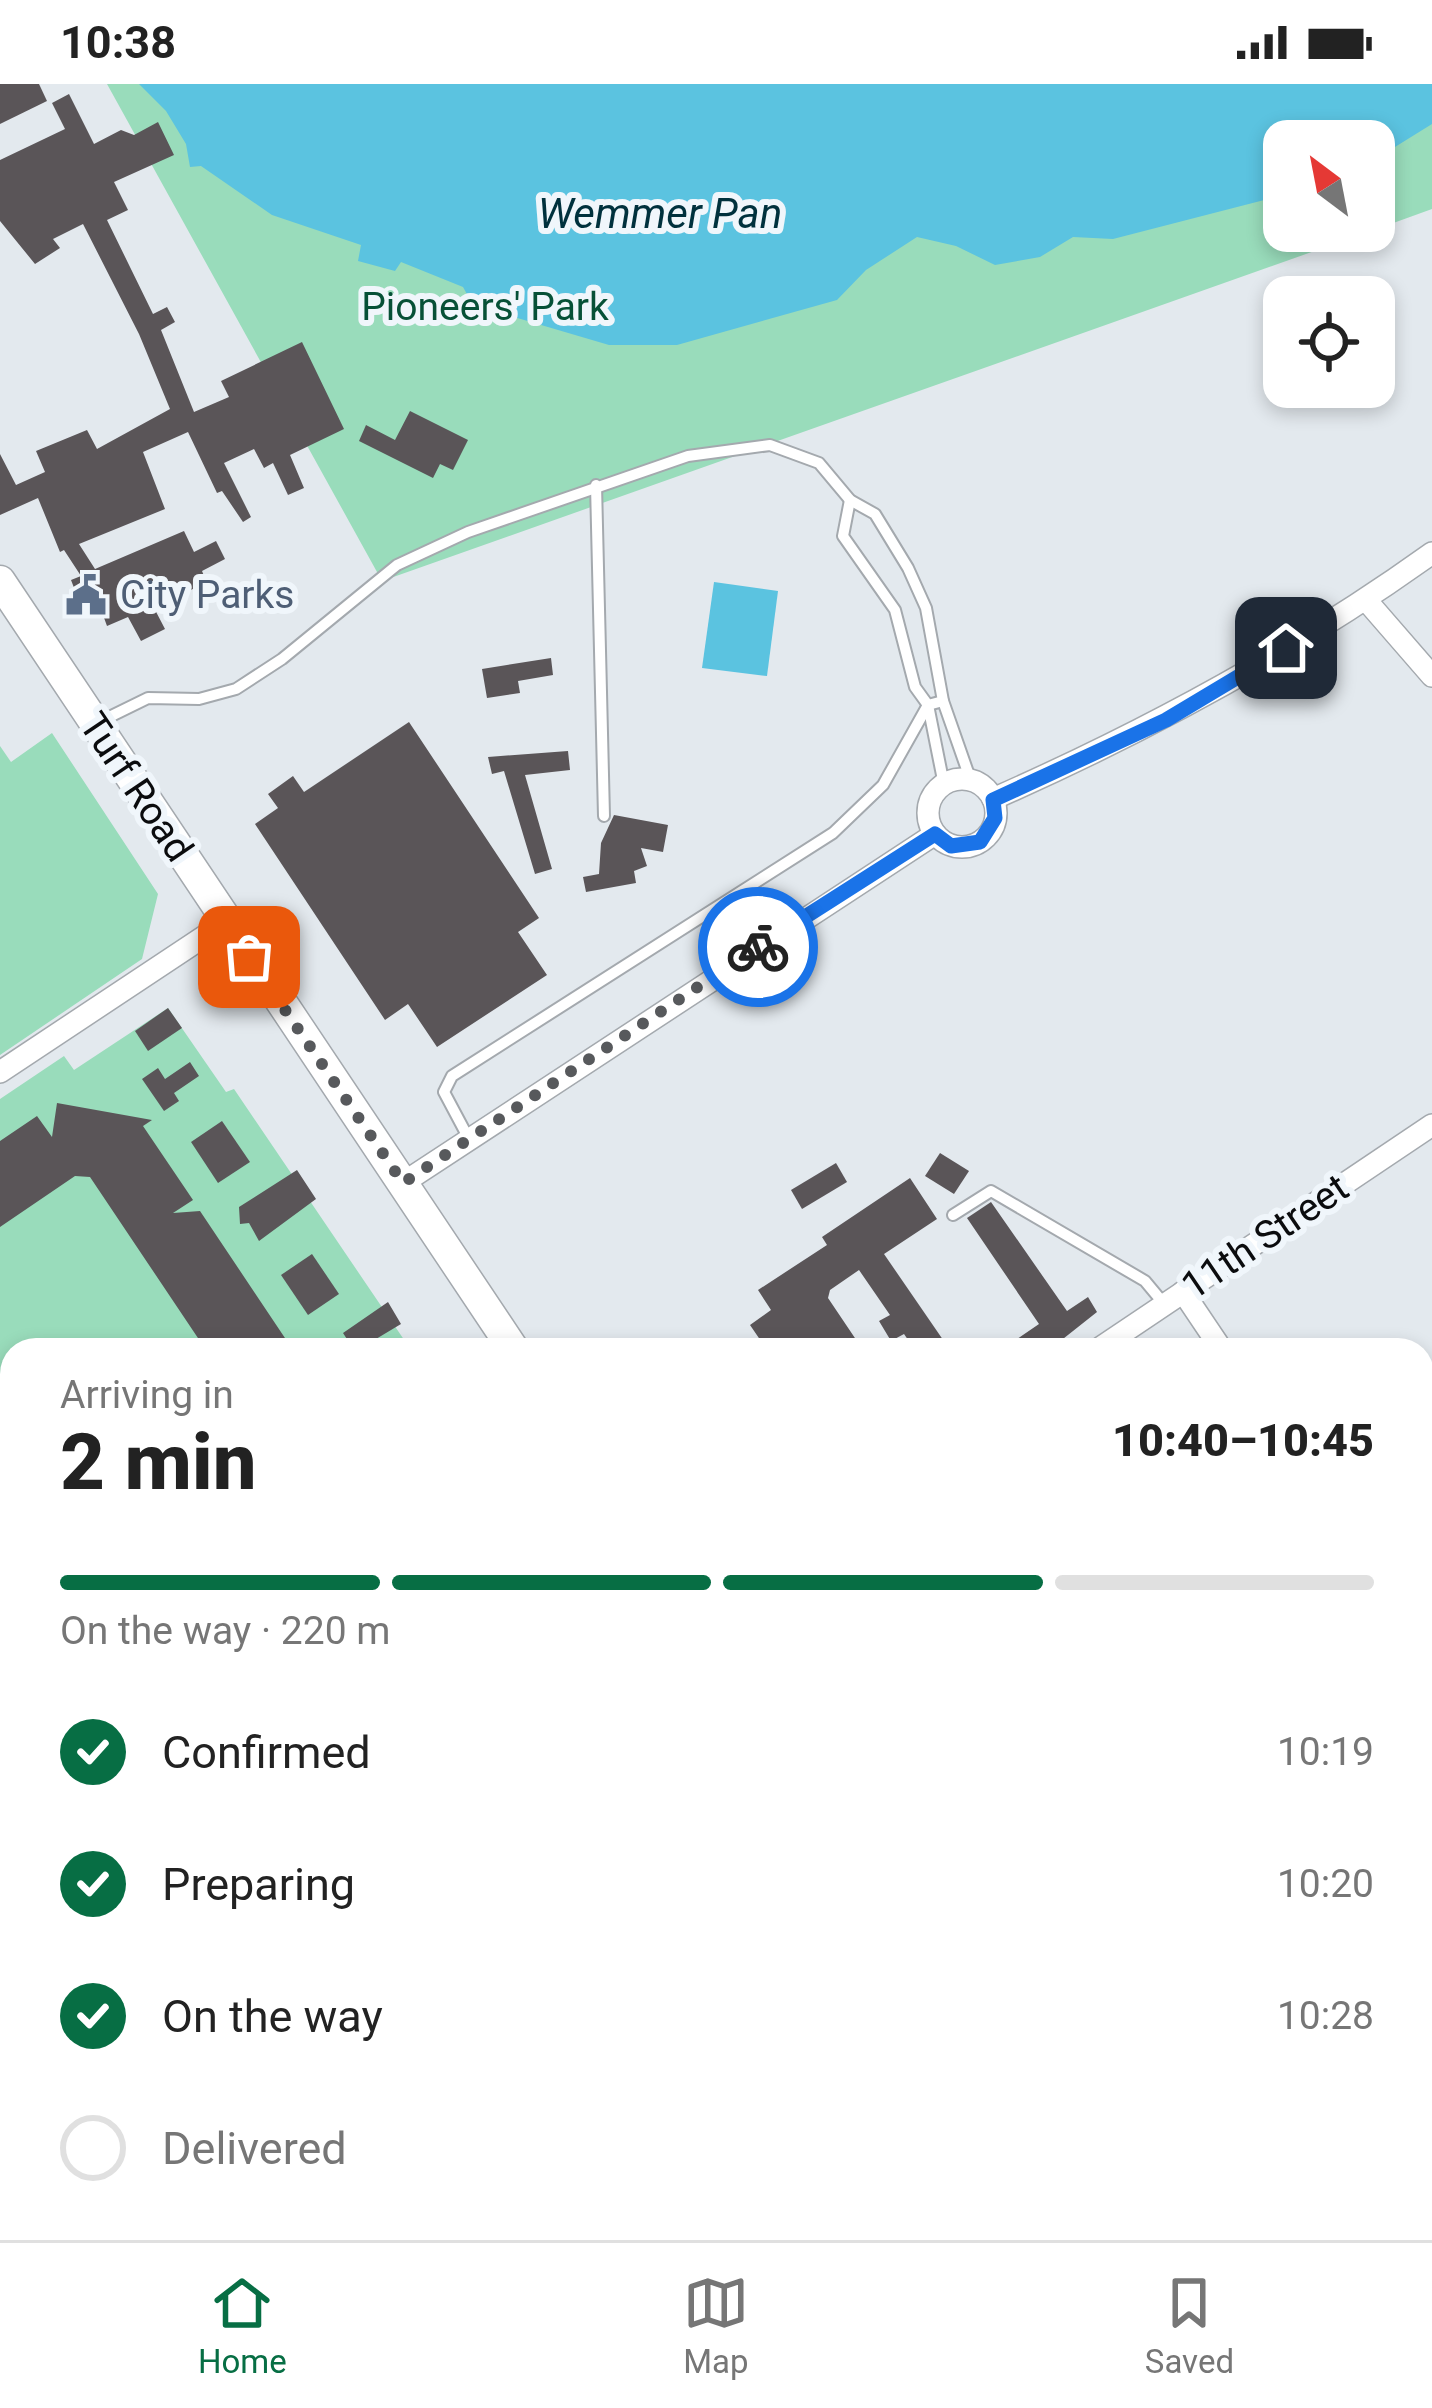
<!DOCTYPE html>
<html lang="en">
<head>
<meta charset="utf-8">
<style>
	body { margin:0; font-family:Roboto,sans-serif; background:#f2f2f2; color:#222; height:100vh; display:flex; flex-direction:column; font-size:45px; white-space:nowrap }
	* { box-sizing:border-box; margin:0 }
	p { font-size:39px; color:#767676 }
	.icon { flex:none; width:66px; height:66px; fill:none; stroke:currentColor; stroke-width:2; stroke-linecap:round; stroke-linejoin:round }
	.map { position:relative; flex:1; overflow:hidden }
	.sheet { position:absolute; left:0px; top:1254px; width:1434px; height:903px; display:flex; flex-direction:column; background:#fff; border-radius:36px 36px 0 0; box-shadow:0 6px 18px #0003 }
	.sheet>* { flex:none }
	.needle { width:78px; rotate:328deg }
	.fabs { position:absolute; left:1263px; top:36px; display:grid; gap:24px }
	.fabs a { display:grid; place-items:center; width:132px; height:132px; border-radius:24px; background:#fff; box-shadow:0 6px 18px #0003; font-size:60px }
	.pin { position:absolute; display:grid; place-items:center; width:102px; height:102px; color:#fff; margin:-51px; border-radius:24px; box-shadow:0 6px 18px #0006 }
	.courier { position:absolute; display:grid; place-items:center; width:120px; height:120px; margin:-60px; border:9px solid #1a73e8; border-radius:50%; background:#fff; color:#222; box-shadow:0 3px 15px #0007 }
	.head em { font-style:normal; font-weight:800 }
	.head div { display:flex; flex-direction:column-reverse }
	.head { display:flex; align-items:center; justify-content:space-between; height:204px; padding:0 60px }
	h1 { font-size:78px; font-weight:800; line-height:90px }
	.bar { display:grid; grid-template-columns:repeat(4,1fr); gap:18px 12px; align-content:center; height:144px; padding:0 60px }
	.bar i { height:15px; border-radius:9px; background:#e0e0e0 }
	.bar .current { background:#076e44 }
	.bar p { grid-column:span 4 }
	ol { padding:0 60px; list-style:none }
	li { display:flex; align-items:center; gap:36px; height:132px }
	li p { margin-inline-start:auto }
	li .icon { padding:12px; border-radius:50%; background:#076e44; color:#fff; stroke-width:4 }
	li:last-child { color:#767676 }
	li i { width:66px; height:66px; border:6px solid #e0e0e0; border-radius:50% }
	.status { display:flex; justify-content:space-between; align-items:center; height:84px; padding:0 60px; background:#fff; direction:ltr }
	.status svg { height:33px; fill:currentColor }
	.menu { display:flex; justify-content:space-around; align-items:center; height:168px; border-top:3px solid #e0e0e0; background:#fff; font-size:33px; color:#767676 }
	.menu a { display:grid; justify-items:center; gap:6px }
	.menu .current { color:#076e44 }
	.map>svg:first-child { display:block }
	.green { fill:#99dcbb }
	.water { fill:#5bc3e0 }
	.lines { fill:none; stroke-linecap:round; stroke-linejoin:round }
	.stream { stroke:#5bc3e0; stroke-width:6 }
	.building { fill:#5a5558 }
	.lane-casing { stroke:#a4a9ae; stroke-width:14 }
	.street-casing { stroke:#a4a9ae; stroke-width:24 }
	.secondary-casing { stroke:#a4a9ae; stroke-width:33 }
	.lane { stroke:#fff; stroke-width:10 }
	.street { stroke:#fff; stroke-width:21 }
	.secondary { stroke:#fff; stroke-width:30 }
	.done { stroke:#57595c; stroke-width:12; stroke-dasharray:0 21.6 }
	.route { stroke:#1a73e8; stroke-width:15 }
	.labels { text-anchor:middle; dominant-baseline:central; stroke-width:12; stroke-linejoin:round; paint-order:stroke }
	.park-label { font-size:39px; fill:#075137; stroke:#f0f6fb }
	.service-label { font-size:39px; fill:#4e5e75; stroke:#f0f6fb; text-anchor:start }
	.street-label { font-size:39px; fill:#0b0c0e; stroke:#f0f6fb }
	.water-label { font-size:42px; font-style:italic; fill:#00313d; stroke:#f0f6fb }
</style>
</head>
<body>
<div class="status"><b>10:38</b><svg viewBox="0 0 49 12"><path d="M0 12V9h3v3zM5 12V6h3v6zM10 12V3h3v9zM15 12V0h3v12zM26 1h20v11H26zM47 4h2v5h-2z"/></svg></div>
<div class="map">
<svg width="1432" height="2156" viewBox="0 0 1432 2156">
	<rect width="100%" height="100%" fill="#e3e9ee"/>
	<g class="green">
		<polygon points="107,0 1432,0 1432,125 1374,146 1374,57 1284,57 1284,147 1371,147 382,497"/>
		<polygon points="52,649 158,810 142,875 0,971 0,662 11,678"/>
		<polygon points="168,924 226,1008 234,1005 411,1266 12,1266 12,1678 0,1660 0,1015 64,972 74,986"/>
		<polygon points="12,2048 12,2145 588,2145 603,2156 0,2156 0,2051"/>
	</g>
	<g class="water">
		<polygon points="139,0 1432,0 1432,40 1374,76 1374,57 1284,57 1284,111 1113,155 1073,153 1040,173 995,181 956,162 917,153 866,186 837,216 677,261 609,261 473,221 463,203 401,178 395,187 358,177 361,161 272,131 201,82 190,83 186,60 166,27"/>
		<polygon points="714,498 778,507 767,592 702,584"/>
	</g>
	<g class="lines">
		<polyline class="stream" points="1072,2145 1081,2156"/>
	</g>
	<g class="building">
		<polygon points="0,0 39,0 47,17 0,40"/>
		<polygon points="69,10 94,60 121,46 134,51 158,38 174,71 114,98 128,126 107,136 153,230 167,223 175,238 161,246 194,328 229,313 221,297 302,258 344,345 290,371 304,404 288,411 273,379 264,384 254,365 224,379 251,433 243,438 222,407 217,409 188,348 143,368 165,425 79,460 95,485 184,447 194,468 216,457 225,475 202,487 207,499 153,522 165,545 141,557 128,533 107,542 99,520 83,527 71,496 81,492 64,466 60,468 38,414 0,431 0,370 16,401 45,388 36,367 87,346 97,365 170,325 139,250 83,140 53,155 60,164 35,180 0,137 0,76 65,45 52,19"/>
		<polygon points="410,327 468,356 453,386 440,380 433,394 359,357 366,341 395,356"/>
		<polygon points="551,574 553,591 518,597 520,609 487,614 482,585"/>
		<polygon points="409,638 539,834 518,848 547,891 437,963 408,920 385,936 255,740 278,724 268,710 293,692 304,708"/>
		<polygon points="568,667 570,686 525,691 552,785 535,790 504,687 492,690 488,673"/>
		<polygon points="614,731 668,741 663,768 641,764 647,782 634,787 636,799 586,808 583,793 599,790 601,759"/>
		<polygon points="168,924 182,944 148,967 135,947"/>
		<polygon points="190,978 199,992 174,1009 179,1017 164,1027 142,995 158,984 165,995"/>
		<polygon points="57,1019 152,1036 143,1042 193,1116 173,1129 200,1127 293,1266 206,1266 90,1093 75,1092 0,1143 0,1057 37,1032 52,1053"/>
		<polygon points="222,1037 250,1078 218,1099 191,1058"/>
		<polygon points="940,1069 969,1087 954,1110 925,1092"/>
		<polygon points="836,1079 847,1098 802,1125 791,1106"/>
		<polygon points="297,1086 316,1115 259,1157 249,1139 240,1140 239,1123"/>
		<polygon points="910,1094 937,1135 884,1170 950,1266 915,1266 904,1250 891,1257 879,1237 890,1231 859,1186 830,1206 828,1214 863,1266 767,1266 750,1241 771,1226 758,1206 827,1161 822,1153"/>
		<polygon points="991,1118 1067,1227 1088,1213 1097,1228 1049,1266 1001,1266 1039,1240 967,1134"/>
		<polygon points="312,1170 339,1210 308,1231 281,1191"/>
		<polygon points="388,1218 401,1240 371,1258 377,1266 354,1266 343,1249"/>
	</g>
	<g class="lines">
		<g class="lane-casing">
			<g id="lane">
				<polyline points="596,401 604,732"/>
				<polyline points="850,416 843,452 895,526 915,603 928,621 944,701"/>
				<polyline points="97,639 148,614 199,615 236,605 282,575 397,481 468,448 688,372 770,361 819,379 850,416 875,430 908,484 926,524 943,617 971,697"/>
				<polyline points="469,1055 444,1008 452,992 833,749 883,701 928,621 943,617"/>
				<polyline points="953,1131 991,1107 1145,1197 1165,1221"/>
				<polyline points="0,2021 12,2017"/>
				<polyline points="663,2145 671,2156"/>
			</g>
		</g>
		<g class="street-casing">
			<g id="street">
				<polyline points="1366,516 1432,592"/>
				<circle cx="962" cy="729" r="34"/>
				<path d="M993,715C1147,647 1294,568 1432,469"/>
				<polyline points="0,988 226,838"/>
				<polyline points="403,1099 935,750"/>
				<polyline points="1183,1208 1222,1266"/>
				<polyline points="1097,1266 1432,1041"/>
				<polyline points="1422,1314 1432,1308"/>
				<polyline points="1422,1562 1432,1577"/>
				<polyline points="1422,1836 1432,1829"/>
				<polyline points="0,1942 12,1945"/>
				<polyline points="1422,2096 1432,2089"/>
				<polyline points="1333,2156 1349,2145"/>
			</g>
		</g>
		<g class="secondary-casing">
			<g id="secondary">
				<polyline points="0,497 514,1266"/>
				<polyline points="1131,2145 1139,2156"/>
			</g>
		</g>
		<use href="#lane" class="lane"/>
		<use href="#street" class="street"/>
		<use href="#secondary" class="secondary"/>
	</g>
	<g class="lines">
		<polyline class="done" points="249,873 403,1099 758,863"/>
		<polyline class="route" points="758,863 935,750 951,762 980,758 995,734 993,716 1166,636 1286,564"/>
	</g>
	<defs>
		<g id="civic-bare" transform="scale(3.24)"><path d="M-.6-6.5H3V-4.5H.6V-3L4-1V1h2V6H-6V1h2V-1L-.6-3ZM-1.2 2.5V6h2.4V2.5Z" fill="#5c6f8a" stroke="#f0f6fb" stroke-width="2.5" paint-order="stroke"/></g>
	</defs>
	<g fill-rule="evenodd">
		<use href="#civic-bare" x="86" y="511"/>
	</g>
	<g class="labels">
		<g class="park-label">
			<text x="485" y="223">Pioneers' Park</text>
		</g>
		<g class="service-label">
			<text x="120" y="511">City Parks</text>
		</g>
		<g class="street-label">
			<text transform="translate(136 703) rotate(56)">Turf Road</text>
			<text transform="translate(1265 1153) rotate(-34)">11th Street</text>
		</g>
		<g class="water-label">
			<text x="660" y="129">Wemmer Pan</text>
		</g>
	</g>
</svg>
<div class="fabs">
<a><svg class="needle" viewBox="-14 -14 28 28"><path d="M0-13l5 13h-10z" fill="#e53935"/><path d="M0 13l5-13h-10z" fill="#767676"/></svg></a>
<a><svg class="icon" aria-label="locate" viewBox="0 0 24 24"><circle cx="12" cy="12" r="6"/><path d="M12 2v4M12 18v4M2 12h4M18 12h4"/></svg></a>
</div>
<div class="pin" style="left:249px;top:873px;background:#ea580c"><svg class="icon" aria-label="bag" viewBox="0 0 24 24"><path d="M5 8h14l-1 12H6zM9 8a3 3 0 0 1 6 0"/></svg></div>
<div class="pin" style="left:1286px;top:564px;background:#1f2937"><svg class="icon" aria-label="home" viewBox="0 0 24 24"><path d="M3 11l9-7 9 7M6 9v11h12V9"/></svg></div>
<div class="courier" style="left:758px;top:863px"><svg class="icon" aria-label="bike" viewBox="0 0 24 24"><circle cx="6" cy="16" r="4"/><circle cx="18" cy="16" r="4"/><path d="M6 16l4-8h5l3 8M10 8l3 8H6M13 5h3"/></svg></div>
<section class="sheet">
<div class="head"><div><h1>2 min</h1><p>Arriving in</p></div><em>10:40–10:45</em></div>
<div class="bar"><i class="current"></i><i class="current"></i><i class="current"></i><i></i><p>On the way · 220 m</p></div>
<ol>
<li><svg class="icon" aria-label="check" viewBox="0 0 24 24"><path d="M5 12l5 5 9-10"/></svg>Confirmed<p>10:19</p></li>
<li><svg class="icon" aria-label="check" viewBox="0 0 24 24"><path d="M5 12l5 5 9-10"/></svg>Preparing<p>10:20</p></li>
<li><svg class="icon" aria-label="check" viewBox="0 0 24 24"><path d="M5 12l5 5 9-10"/></svg>On the way<p>10:28</p></li>
<li><i></i>Delivered</li>
</ol>
</section>
</div>
<nav class="menu">
<a class="current"><svg class="icon" aria-label="home" viewBox="0 0 24 24"><path d="M3 11l9-7 9 7M6 9v11h12V9"/></svg>Home</a>
<a><svg class="icon" aria-label="map" viewBox="0 0 24 24"><path d="M3 6l6-2 6 2 6-2v14l-6 2-6-2-6 2zM9 4v14M15 6v14"/></svg>Map</a>
<a><svg class="icon" aria-label="saved" viewBox="0 0 24 24"><path d="M7 4h10v16l-5-4-5 4z"/></svg>Saved</a>
</nav>
</body>
</html>
